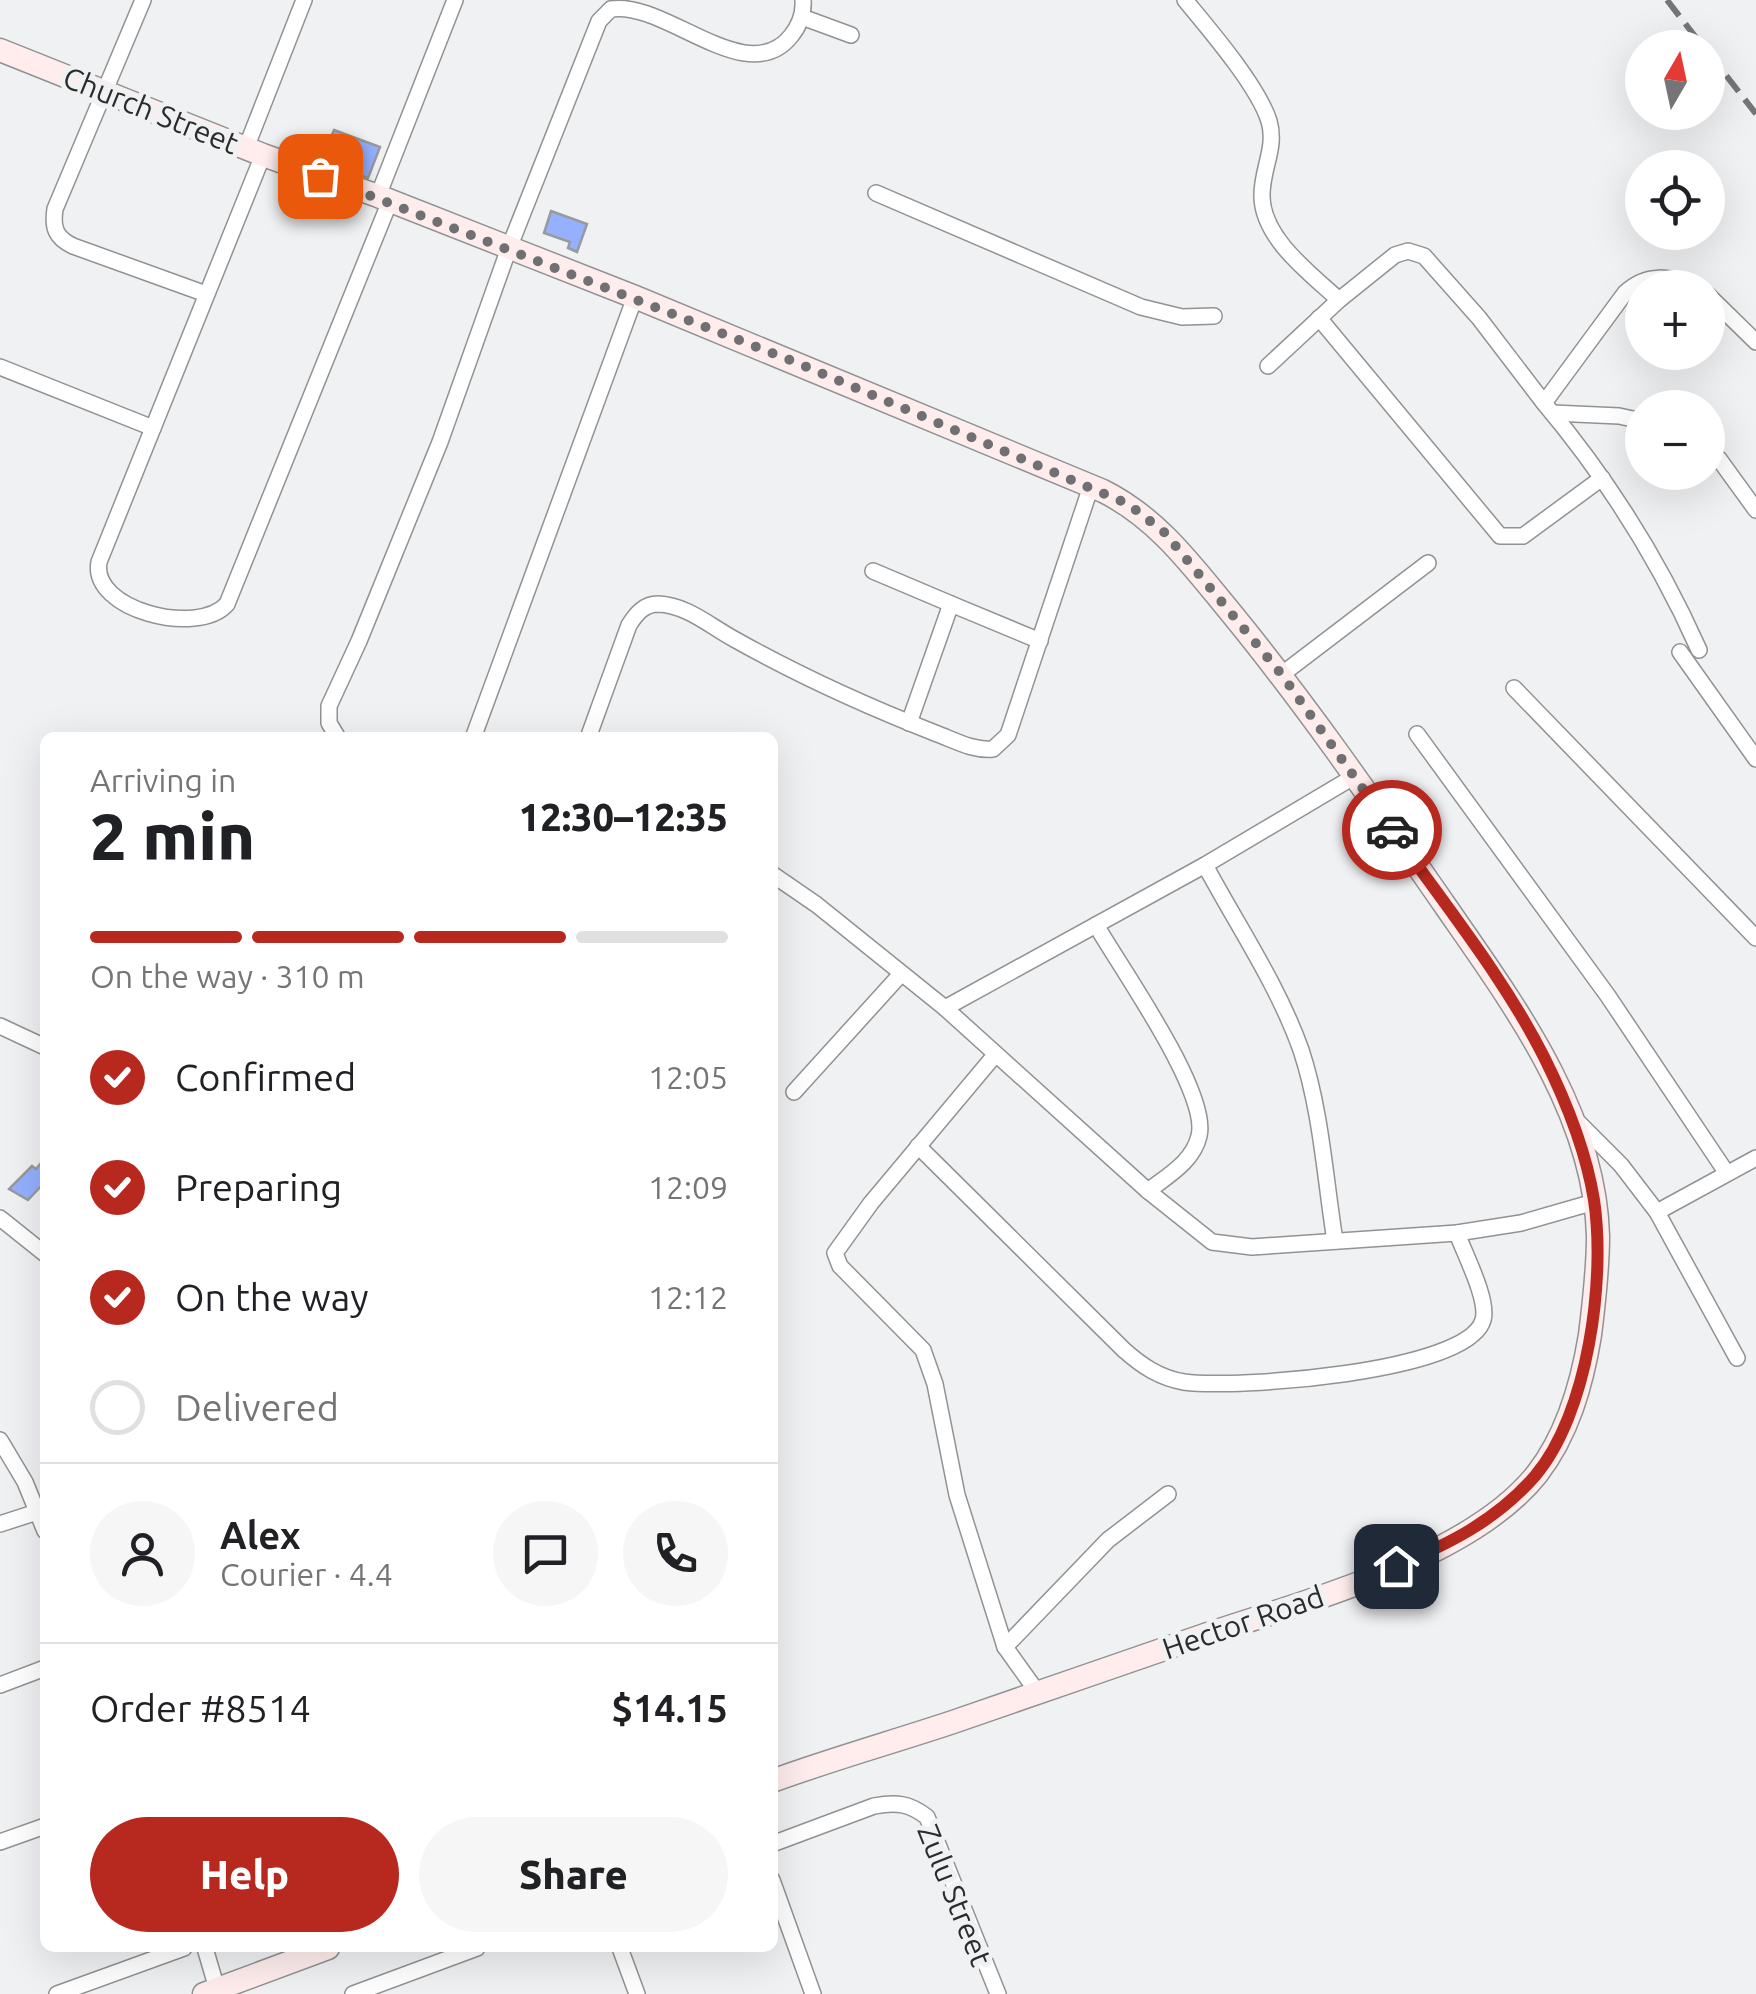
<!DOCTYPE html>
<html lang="en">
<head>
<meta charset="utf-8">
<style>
	body { margin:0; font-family:Ubuntu,sans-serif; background:#f6f6f6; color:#202124; height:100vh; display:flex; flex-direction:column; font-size:38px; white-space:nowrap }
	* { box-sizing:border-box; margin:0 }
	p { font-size:32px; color:#757577 }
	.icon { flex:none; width:55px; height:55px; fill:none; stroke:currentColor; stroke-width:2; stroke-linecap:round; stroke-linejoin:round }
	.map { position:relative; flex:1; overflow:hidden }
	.sheet { position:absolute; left:40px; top:732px; width:738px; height:1220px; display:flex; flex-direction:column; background:#fff; border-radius:15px; box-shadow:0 10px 40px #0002 }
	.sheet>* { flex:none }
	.needle { width:65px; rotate:9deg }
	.fabs { position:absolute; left:1625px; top:30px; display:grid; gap:20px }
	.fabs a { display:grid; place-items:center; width:100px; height:100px; border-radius:50%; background:#fff; box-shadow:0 10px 40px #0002; font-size:50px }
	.pin { position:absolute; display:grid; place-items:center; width:85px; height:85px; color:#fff; margin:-42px; border-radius:20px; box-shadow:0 5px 15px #0006 }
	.courier { position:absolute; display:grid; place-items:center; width:100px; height:100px; margin:-50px; border:8px solid #b7291e; border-radius:50%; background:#fff; color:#222; box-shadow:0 2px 12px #0007 }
	.summary em { font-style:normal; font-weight:800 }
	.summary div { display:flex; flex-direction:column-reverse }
	.summary { display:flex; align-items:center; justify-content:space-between; height:170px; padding:0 50px }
	h1 { font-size:65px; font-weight:800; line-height:75px }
	.bar { display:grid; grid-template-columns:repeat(4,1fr); gap:15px 10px; align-content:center; height:120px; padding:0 50px }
	.bar i { height:12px; border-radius:8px; background:#e0e0e0 }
	.bar .on { background:#b7291e }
	.bar p { grid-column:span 4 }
	.line { display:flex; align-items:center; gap:25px; padding:0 50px; border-top:2px solid #e0e0e0 }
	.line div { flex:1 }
	.round { display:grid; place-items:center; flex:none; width:105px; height:105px; border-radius:52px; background:#f6f6f6 }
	ol { padding:0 50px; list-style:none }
	li { display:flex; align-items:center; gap:30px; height:110px }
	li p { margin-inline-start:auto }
	li .icon { padding:10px; border-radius:50%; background:#b7291e; color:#fff; stroke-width:4 }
	li:last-child { color:#757577 }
	li i { width:55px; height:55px; border:5px solid #e0e0e0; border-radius:50% }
	.button { display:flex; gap:20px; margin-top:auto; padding:20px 50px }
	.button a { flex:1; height:115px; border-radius:60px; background:#b7291e; color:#fff; font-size:40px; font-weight:800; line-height:115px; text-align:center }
	.button a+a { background:#f6f6f6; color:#202124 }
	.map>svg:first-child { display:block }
	.building { fill:#94b0fe; stroke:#999a9b; stroke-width:2.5 }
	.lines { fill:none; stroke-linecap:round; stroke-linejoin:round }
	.street-casing { stroke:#919293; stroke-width:18 }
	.secondary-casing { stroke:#919293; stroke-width:25 }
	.street { stroke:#fff; stroke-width:15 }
	.secondary { stroke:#feedec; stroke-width:22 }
	.rail { stroke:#757677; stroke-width:6; stroke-dasharray:20 10; stroke-linecap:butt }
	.done { stroke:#707072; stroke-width:10; stroke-dasharray:0 18 }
	.route { stroke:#b7291e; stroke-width:12 }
	.labels { text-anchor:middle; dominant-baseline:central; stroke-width:10; stroke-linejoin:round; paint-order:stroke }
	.street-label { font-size:30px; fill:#2b2b2c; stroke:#f0f1f3 }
</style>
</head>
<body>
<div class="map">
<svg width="1756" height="1994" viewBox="0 0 1756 1994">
	<rect width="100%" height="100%" fill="#f0f1f3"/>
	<g class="building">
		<polygon points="334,130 380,147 368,178 354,173 358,161 326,149"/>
		<polygon points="551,211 587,224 577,252 568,248 570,242 544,233"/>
		<polygon points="40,1164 45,1169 45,1182 28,1200 9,1189 32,1166 36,1169"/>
	</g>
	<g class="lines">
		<g class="street-casing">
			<g id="street">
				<path d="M143,0L55,209C52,228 56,238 73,246L206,294"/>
				<path d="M1185,0C1209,29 1258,86 1269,121C1277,148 1261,170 1262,197C1263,239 1311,274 1339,300"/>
				<polyline points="802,17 851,35"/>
				<polyline points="246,148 304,0"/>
				<path d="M263,155L99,562C90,610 198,637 227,604L390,201"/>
				<polyline points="876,193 1141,307 1182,317 1214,316"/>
				<polyline points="378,196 455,0"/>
				<path d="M1695,288C1671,275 1646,273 1625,293L1544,403C1607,478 1659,560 1699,650"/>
				<polyline points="1708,295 1756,342"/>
				<polyline points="1319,318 1500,536 1523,536 1602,478"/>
				<polyline points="1268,366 1339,300 1395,255 1408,251 1424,256 1479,318 1544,403"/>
				<polyline points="0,367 153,428"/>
				<polyline points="1553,413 1619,416 1642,421"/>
				<polyline points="1708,450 1719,459 1756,510"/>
				<polyline points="873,571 951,604"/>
				<polyline points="1680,652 1756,759"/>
				<polyline points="1281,675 1428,563"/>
				<polyline points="1514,688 1756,938"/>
				<polyline points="909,723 951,604 1040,641"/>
				<polyline points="1417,734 1608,996 1726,1172"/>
				<path d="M338,738L329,723V706L359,641L440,442L509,248L599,21L611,9C665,0 747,91 791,36C800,25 804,14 803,0"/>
				<polyline points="473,738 635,297"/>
				<path d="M588,738L629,625C636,614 644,604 658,604C687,605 710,626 734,639C798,675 866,706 935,733C954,740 973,751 993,749L1008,735L1091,486"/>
				<path d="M1205,865C1237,925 1278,985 1301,1050C1321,1110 1325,1178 1335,1241"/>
				<polyline points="772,874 817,905 945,1008 1148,1191 1212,1242 1252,1247 1457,1233 1521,1223 1594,1202"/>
				<path d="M1096,925C1120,967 1210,1093 1199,1136C1193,1162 1167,1176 1148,1191"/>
				<polyline points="945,1008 1205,865 1355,776"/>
				<polyline points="0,1026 45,1047"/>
				<polyline points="995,1055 871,1203 835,1253 840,1266 923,1350 935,1384 957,1495 1005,1647 1038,1693"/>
				<polyline points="794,1092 901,974"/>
				<polyline points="1577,1121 1621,1165 1657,1212 1737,1358"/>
				<path d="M918,1146L1124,1350C1142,1366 1160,1378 1184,1382C1233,1389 1468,1373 1483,1320C1489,1300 1464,1253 1457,1233"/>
				<polyline points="1657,1212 1756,1158"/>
				<polyline points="0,1218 45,1254"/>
				<polyline points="0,1440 25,1482 45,1531"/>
				<polyline points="0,1524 37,1512"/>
				<polyline points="1005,1647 1108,1540 1168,1494"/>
				<polyline points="0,1685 45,1668"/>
				<polyline points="0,1842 45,1826"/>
				<path d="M772,1844L874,1806C896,1802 909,1803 927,1817L998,1994"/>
				<polyline points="772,1880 813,1994"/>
				<polyline points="205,1948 217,1989"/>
				<polyline points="620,1948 637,1994"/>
				<polyline points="57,1994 184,1948"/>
				<polyline points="353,1994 477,1948"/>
			</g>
		</g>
		<g class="secondary-casing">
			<g id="secondary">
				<path d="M0,50L263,155L378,196L635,297L1103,491C1159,519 1193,567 1232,614C1308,707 1376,806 1444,904C1511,1001 1595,1112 1598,1236C1598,1268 1594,1303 1590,1335C1582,1384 1568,1434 1537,1474C1469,1560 1301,1602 1199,1637C1117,1665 1035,1694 953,1722C893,1742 832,1759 772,1781"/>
				<polyline points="204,1994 328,1948"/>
			</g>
		</g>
		<use href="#street" class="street"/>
		<use href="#secondary" class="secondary"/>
		<g class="rail">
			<polyline points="1667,0 1704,48"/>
			<polyline points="1708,52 1756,114"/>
		</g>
	</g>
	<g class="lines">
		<polyline class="done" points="320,176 795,362 1128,504 1164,532 1282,675 1392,830"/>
		<path class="route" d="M1392,830C1444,904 1503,976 1544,1057C1566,1101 1586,1151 1594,1200C1606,1279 1588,1414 1535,1476C1497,1520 1449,1544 1396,1566"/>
	</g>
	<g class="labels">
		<g class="street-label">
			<text transform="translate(151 110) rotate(22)">Church Street</text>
			<text transform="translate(1243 1622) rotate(-19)">Hector Road</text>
			<text transform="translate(955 1895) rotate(68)">Zulu Street</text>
		</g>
	</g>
</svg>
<div class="fabs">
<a><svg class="needle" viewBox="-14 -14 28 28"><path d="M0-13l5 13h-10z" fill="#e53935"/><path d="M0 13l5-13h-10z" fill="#757577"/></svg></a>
<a><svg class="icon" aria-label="locate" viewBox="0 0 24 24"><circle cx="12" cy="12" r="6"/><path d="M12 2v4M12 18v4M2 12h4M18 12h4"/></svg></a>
<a>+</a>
<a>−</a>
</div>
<div class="pin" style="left:320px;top:176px;background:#ea580c"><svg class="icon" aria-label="bag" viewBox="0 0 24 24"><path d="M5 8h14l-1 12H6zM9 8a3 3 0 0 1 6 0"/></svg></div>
<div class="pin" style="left:1396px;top:1566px;background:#1f2937"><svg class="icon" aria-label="home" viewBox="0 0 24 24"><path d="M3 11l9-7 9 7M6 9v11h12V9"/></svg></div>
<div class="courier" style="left:1392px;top:830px"><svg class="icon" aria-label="car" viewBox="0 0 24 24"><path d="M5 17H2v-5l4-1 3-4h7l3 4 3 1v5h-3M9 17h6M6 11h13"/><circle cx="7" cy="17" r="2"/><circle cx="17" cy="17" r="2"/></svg></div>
<section class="sheet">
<div class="summary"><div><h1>2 min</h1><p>Arriving in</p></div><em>12:30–12:35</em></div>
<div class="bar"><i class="on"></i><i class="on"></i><i class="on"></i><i></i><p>On the way · 310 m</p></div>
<ol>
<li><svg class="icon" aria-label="check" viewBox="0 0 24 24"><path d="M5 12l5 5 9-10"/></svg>Confirmed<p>12:05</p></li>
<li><svg class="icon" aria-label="check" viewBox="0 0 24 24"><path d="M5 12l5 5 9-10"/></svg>Preparing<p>12:09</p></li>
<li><svg class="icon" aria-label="check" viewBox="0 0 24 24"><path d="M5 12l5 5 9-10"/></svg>On the way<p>12:12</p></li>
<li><i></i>Delivered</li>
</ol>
<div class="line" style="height:180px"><a class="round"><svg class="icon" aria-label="person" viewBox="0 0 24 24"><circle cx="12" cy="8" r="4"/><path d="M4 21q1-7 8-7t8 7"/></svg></a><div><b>Alex</b><p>Courier · 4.4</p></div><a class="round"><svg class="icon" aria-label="chat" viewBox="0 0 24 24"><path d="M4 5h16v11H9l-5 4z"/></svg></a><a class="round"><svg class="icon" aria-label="phone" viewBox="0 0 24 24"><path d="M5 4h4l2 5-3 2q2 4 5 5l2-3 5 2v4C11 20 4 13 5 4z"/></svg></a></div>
<div class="line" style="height:130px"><div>Order #8514</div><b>$14.15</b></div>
<div class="button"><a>Help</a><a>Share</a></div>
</section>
</div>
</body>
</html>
